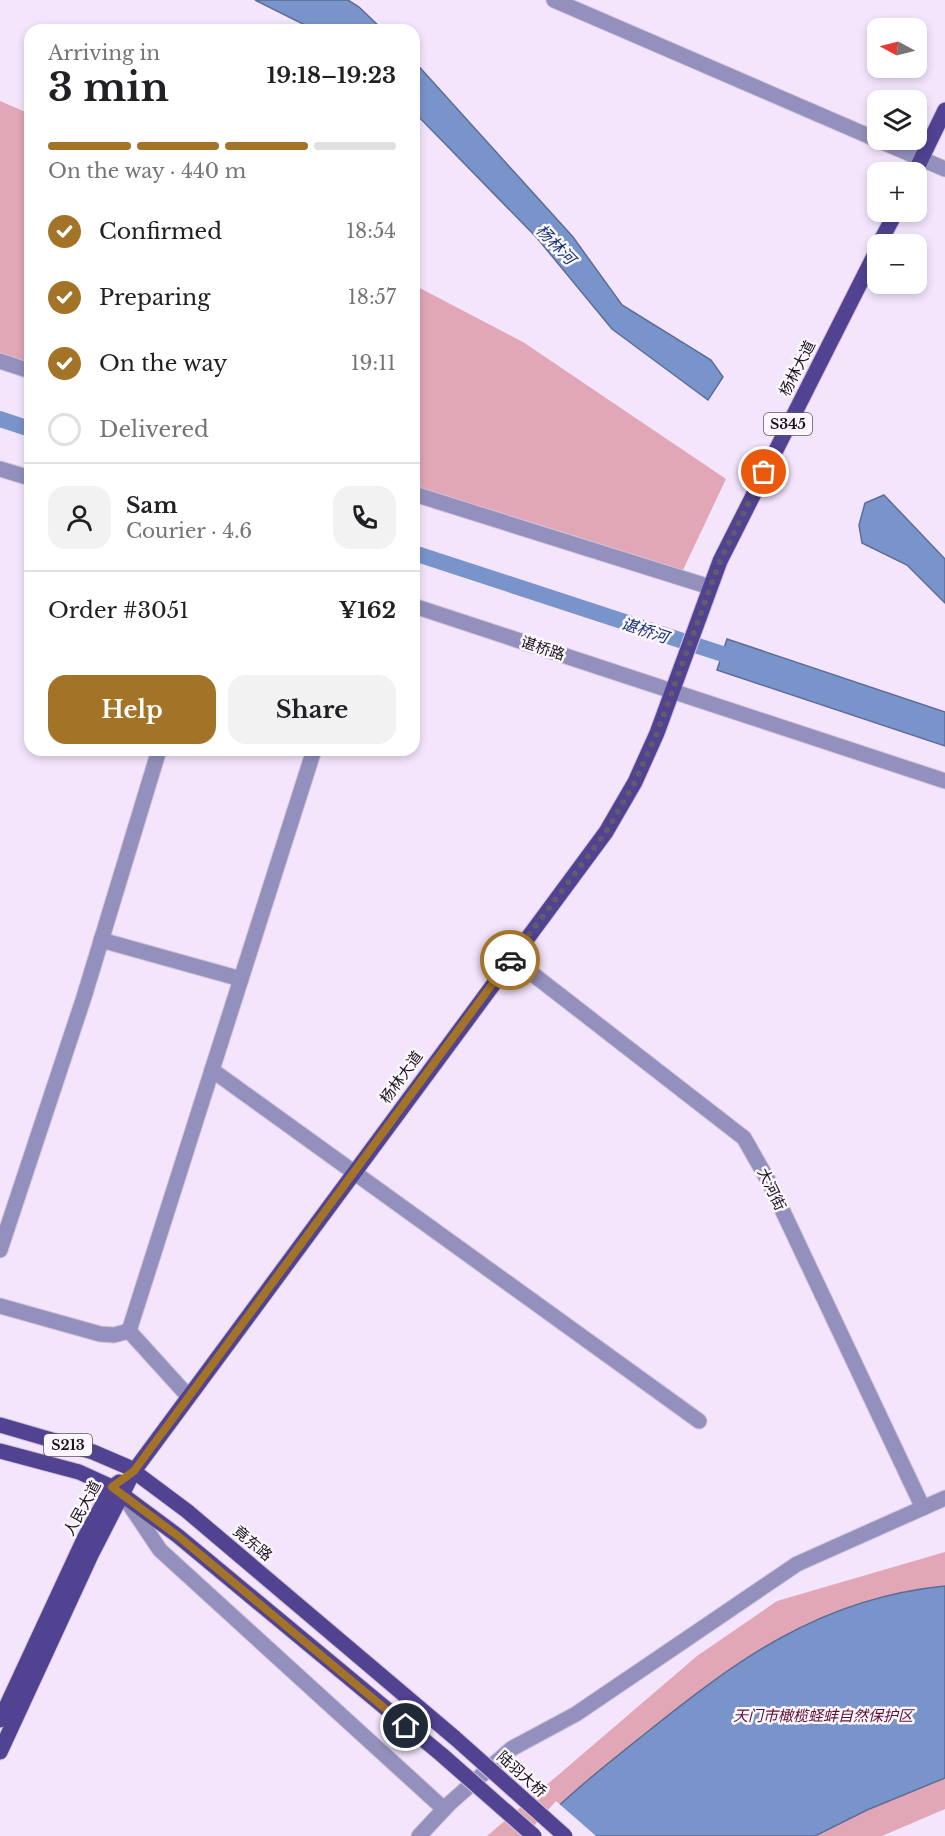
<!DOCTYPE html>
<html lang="en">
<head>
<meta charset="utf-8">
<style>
	body { margin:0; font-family:"Libre Baskerville","Noto Sans SC",serif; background:#f2f2f2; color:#202124; height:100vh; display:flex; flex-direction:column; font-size:22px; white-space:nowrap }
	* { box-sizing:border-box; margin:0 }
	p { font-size:20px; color:#757577 }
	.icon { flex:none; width:33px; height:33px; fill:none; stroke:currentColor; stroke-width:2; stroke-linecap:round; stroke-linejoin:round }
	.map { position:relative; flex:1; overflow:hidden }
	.panel { position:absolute; left:24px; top:24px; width:396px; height:732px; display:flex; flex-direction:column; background:#fff; border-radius:18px; box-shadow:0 3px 9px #0003 }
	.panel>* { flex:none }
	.needle { width:39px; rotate:277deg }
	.controls { position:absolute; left:867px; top:18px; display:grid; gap:12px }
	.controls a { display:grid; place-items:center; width:60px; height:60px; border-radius:12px; background:#fff; box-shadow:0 3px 9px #0003; font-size:30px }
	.pin { position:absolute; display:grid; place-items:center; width:51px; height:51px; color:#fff; margin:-26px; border:3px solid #fff; border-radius:50%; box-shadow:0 2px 6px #0007 }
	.courier { position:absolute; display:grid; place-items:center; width:60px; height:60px; margin:-30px; border:4px solid #a37327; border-radius:50%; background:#fff; color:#222; box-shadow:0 2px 8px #0007 }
	.summary em { font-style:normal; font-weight:700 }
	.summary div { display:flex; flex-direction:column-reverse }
	.summary { display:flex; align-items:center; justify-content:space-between; height:102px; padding:0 24px }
	h1 { font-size:39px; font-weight:700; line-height:45px }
	.bar { display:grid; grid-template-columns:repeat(4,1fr); gap:9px 6px; align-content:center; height:72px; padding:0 24px }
	.bar i { height:8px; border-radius:4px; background:#e0e0e0 }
	.bar .on { background:#a37327 }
	.bar p { grid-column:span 4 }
	.line { display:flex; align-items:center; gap:15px; padding:0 24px; border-top:2px solid #e0e0e0 }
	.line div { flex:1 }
	.round { display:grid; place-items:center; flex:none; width:63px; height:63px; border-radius:18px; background:#f2f2f2 }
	ol { padding:0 24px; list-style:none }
	li { display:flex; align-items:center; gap:18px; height:66px }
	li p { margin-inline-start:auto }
	li .icon { padding:6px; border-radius:50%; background:#a37327; color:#fff; stroke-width:4 }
	li:last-child { color:#757577 }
	li i { width:33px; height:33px; border:3px solid #e0e0e0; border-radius:50% }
	.button { display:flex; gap:12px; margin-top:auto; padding:12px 24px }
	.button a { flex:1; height:69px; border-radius:18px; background:#a37327; color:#fff; font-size:24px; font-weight:700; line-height:69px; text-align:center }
	.button a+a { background:#f2f2f2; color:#202124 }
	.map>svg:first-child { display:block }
	.green { fill:#e1a7b6 }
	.water { fill:#7994cb; stroke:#5c6d96; stroke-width:1.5 }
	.pier { fill:#f4e5fd }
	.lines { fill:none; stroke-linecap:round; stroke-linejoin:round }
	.canal { stroke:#7994cb; stroke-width:16 }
	.minor-casing { stroke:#d1c3d9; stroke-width:17 }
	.major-casing { stroke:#d1c3d9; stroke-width:17 }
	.minor { stroke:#9490be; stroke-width:15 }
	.major { stroke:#514292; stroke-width:15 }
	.major-bridge-casing { stroke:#d1c3d9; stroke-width:17; stroke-linecap:butt }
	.major-bridge { stroke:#514292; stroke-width:15 }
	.done { stroke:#645b6a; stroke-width:6; stroke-dasharray:0 10.8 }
	.route { stroke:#a37327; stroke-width:8 }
	.labels { text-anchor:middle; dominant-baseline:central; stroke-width:5; stroke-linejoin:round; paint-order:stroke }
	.shield { fill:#fbf7fd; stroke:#5b565f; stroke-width:1.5 }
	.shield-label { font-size:14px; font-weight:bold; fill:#17111b }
	.street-label { font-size:15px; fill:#17111b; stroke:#fbf7fd }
	.park-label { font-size:15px; font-style:italic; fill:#600d30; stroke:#fbf7fd }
	.water-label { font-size:16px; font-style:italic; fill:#163072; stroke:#fbf7fd }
</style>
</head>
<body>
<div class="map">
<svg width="945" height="1836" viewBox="0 0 945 1836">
	<rect width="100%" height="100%" fill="#f4e5fd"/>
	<g class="green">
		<polygon points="0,101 30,114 30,363 0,353"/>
		<polygon points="414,285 523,342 726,479 682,572 414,486"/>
		<polygon points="945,1552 945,1809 882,1836 487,1836 697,1656 777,1601"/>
	</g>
	<g class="water">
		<polygon points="255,0 348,0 359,7 383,30 315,30"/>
		<polygon points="414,61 573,237 622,305 711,360 723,377 708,400 612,329 537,238 414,112"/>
		<polygon points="884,495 945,559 945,603 907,565 862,543 859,525 865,503"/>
		<polygon points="727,639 945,712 945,746 717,670"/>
		<path d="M945,1586V1778L867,1810L815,1836H528C563,1799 601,1769 641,1737C735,1661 820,1598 945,1586Z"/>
	</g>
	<polygon class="pier" points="556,1801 596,1836 525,1836"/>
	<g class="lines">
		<g class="canal">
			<polyline points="0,419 30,429"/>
			<polyline points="414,553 744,661"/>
		</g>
		<g class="minor-casing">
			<g id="minor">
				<polyline points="554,0 945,169"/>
				<polyline points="0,361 30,371"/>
				<polyline points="0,469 30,478"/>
				<polyline points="414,494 710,587"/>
				<polyline points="414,606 945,781"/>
				<polyline points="101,940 241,979"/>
				<polyline points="512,958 744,1138 769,1182 923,1508"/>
				<polyline points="212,1070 314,750"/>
				<polyline points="0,1250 84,997 159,750"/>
				<polyline points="0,1306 100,1334 114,1335 129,1331"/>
				<polyline points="188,1396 129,1331 212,1070 699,1421"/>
				<polyline points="125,1498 160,1550 444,1809"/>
				<polyline points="419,1836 449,1804 511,1749 576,1714 797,1564 945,1498"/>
			</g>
		</g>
		<g class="major-casing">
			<g id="major">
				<polyline points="915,172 945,110"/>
				<polyline points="879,244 896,212"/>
				<polyline points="0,1425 93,1452 128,1467 187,1511 455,1738"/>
				<polyline points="0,1451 79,1472 112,1487 178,1536 442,1755"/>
				<polyline points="0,1720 85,1537 112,1487 119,1482"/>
				<polyline points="0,1752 91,1555 134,1471 606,832 635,782 657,733 720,561 878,248"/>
			</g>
		</g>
		<use href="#minor" class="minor"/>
		<use href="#major" class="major"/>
		<g class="major-bridge-casing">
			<g id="major-bridge">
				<polyline points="455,1738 565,1836"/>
				<polyline points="442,1755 534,1836"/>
			</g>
		</g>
		<use href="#major-bridge" class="major-bridge"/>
	</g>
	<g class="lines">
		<polyline class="done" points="510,960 606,832 635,782 657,733 720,561 764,472"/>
		<polyline class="route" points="406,1726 178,1536 112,1487 134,1471 510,960"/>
	</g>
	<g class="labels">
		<g class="shield">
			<rect x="764" y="413" width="48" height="22" rx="4.5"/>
			<rect x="44" y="1434" width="48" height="22" rx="4.5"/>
		</g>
		<g class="shield-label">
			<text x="788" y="424">S345</text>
			<text x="68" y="1445">S213</text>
		</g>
		<g class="street-label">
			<text transform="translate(797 368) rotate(-63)">杨林大道</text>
			<text transform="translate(543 648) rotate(18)">谌桥路</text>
			<text transform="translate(401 1077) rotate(-54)">杨林大道</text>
			<text transform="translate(772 1189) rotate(64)">大河街</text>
			<text transform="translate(82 1508) rotate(-61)">人民大道</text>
			<text transform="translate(253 1543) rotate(40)">竟东路</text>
			<text transform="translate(522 1774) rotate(42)">陆羽大桥</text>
		</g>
		<g class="park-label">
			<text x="823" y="1715">天门市橄榄蛏蚌自然保护区</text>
		</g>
		<g class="water-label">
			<text transform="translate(556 244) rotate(46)">杨林河</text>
			<text transform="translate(645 630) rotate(18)">谌桥河</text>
		</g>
	</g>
</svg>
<div class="controls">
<a><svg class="needle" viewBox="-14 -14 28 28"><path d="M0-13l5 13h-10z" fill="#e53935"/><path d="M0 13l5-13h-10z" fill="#757577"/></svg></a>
<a><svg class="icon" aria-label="layers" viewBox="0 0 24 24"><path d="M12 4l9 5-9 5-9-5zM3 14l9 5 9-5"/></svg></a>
<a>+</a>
<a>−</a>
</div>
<div class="pin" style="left:764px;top:472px;background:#ea580c"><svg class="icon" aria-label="bag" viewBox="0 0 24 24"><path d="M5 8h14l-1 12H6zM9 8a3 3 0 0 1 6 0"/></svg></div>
<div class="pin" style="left:406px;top:1726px;background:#1f2937"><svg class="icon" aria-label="home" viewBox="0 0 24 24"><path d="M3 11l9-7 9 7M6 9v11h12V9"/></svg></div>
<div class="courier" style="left:510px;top:960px"><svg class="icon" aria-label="car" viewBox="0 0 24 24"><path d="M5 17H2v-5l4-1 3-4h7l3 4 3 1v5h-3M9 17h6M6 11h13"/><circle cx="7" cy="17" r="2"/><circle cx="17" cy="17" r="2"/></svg></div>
<section class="panel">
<div class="summary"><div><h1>3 min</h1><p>Arriving in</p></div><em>19:18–19:23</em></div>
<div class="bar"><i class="on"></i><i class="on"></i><i class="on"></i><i></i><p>On the way · 440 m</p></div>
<ol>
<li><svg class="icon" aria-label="check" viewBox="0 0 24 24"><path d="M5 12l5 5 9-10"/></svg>Confirmed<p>18:54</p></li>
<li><svg class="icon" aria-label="check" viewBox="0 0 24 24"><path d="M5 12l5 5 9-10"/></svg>Preparing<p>18:57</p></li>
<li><svg class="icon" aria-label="check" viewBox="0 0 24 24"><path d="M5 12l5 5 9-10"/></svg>On the way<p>19:11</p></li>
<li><i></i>Delivered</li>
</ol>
<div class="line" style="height:108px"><a class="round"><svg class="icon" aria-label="person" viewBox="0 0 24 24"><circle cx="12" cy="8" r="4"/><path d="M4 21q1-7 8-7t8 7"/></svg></a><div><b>Sam</b><p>Courier · 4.6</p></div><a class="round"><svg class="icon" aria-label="phone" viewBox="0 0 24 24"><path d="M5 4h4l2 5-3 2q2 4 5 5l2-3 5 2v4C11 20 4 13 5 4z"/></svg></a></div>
<div class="line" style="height:78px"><div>Order #3051</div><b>¥162</b></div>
<div class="button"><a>Help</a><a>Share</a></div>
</section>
</div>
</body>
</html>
